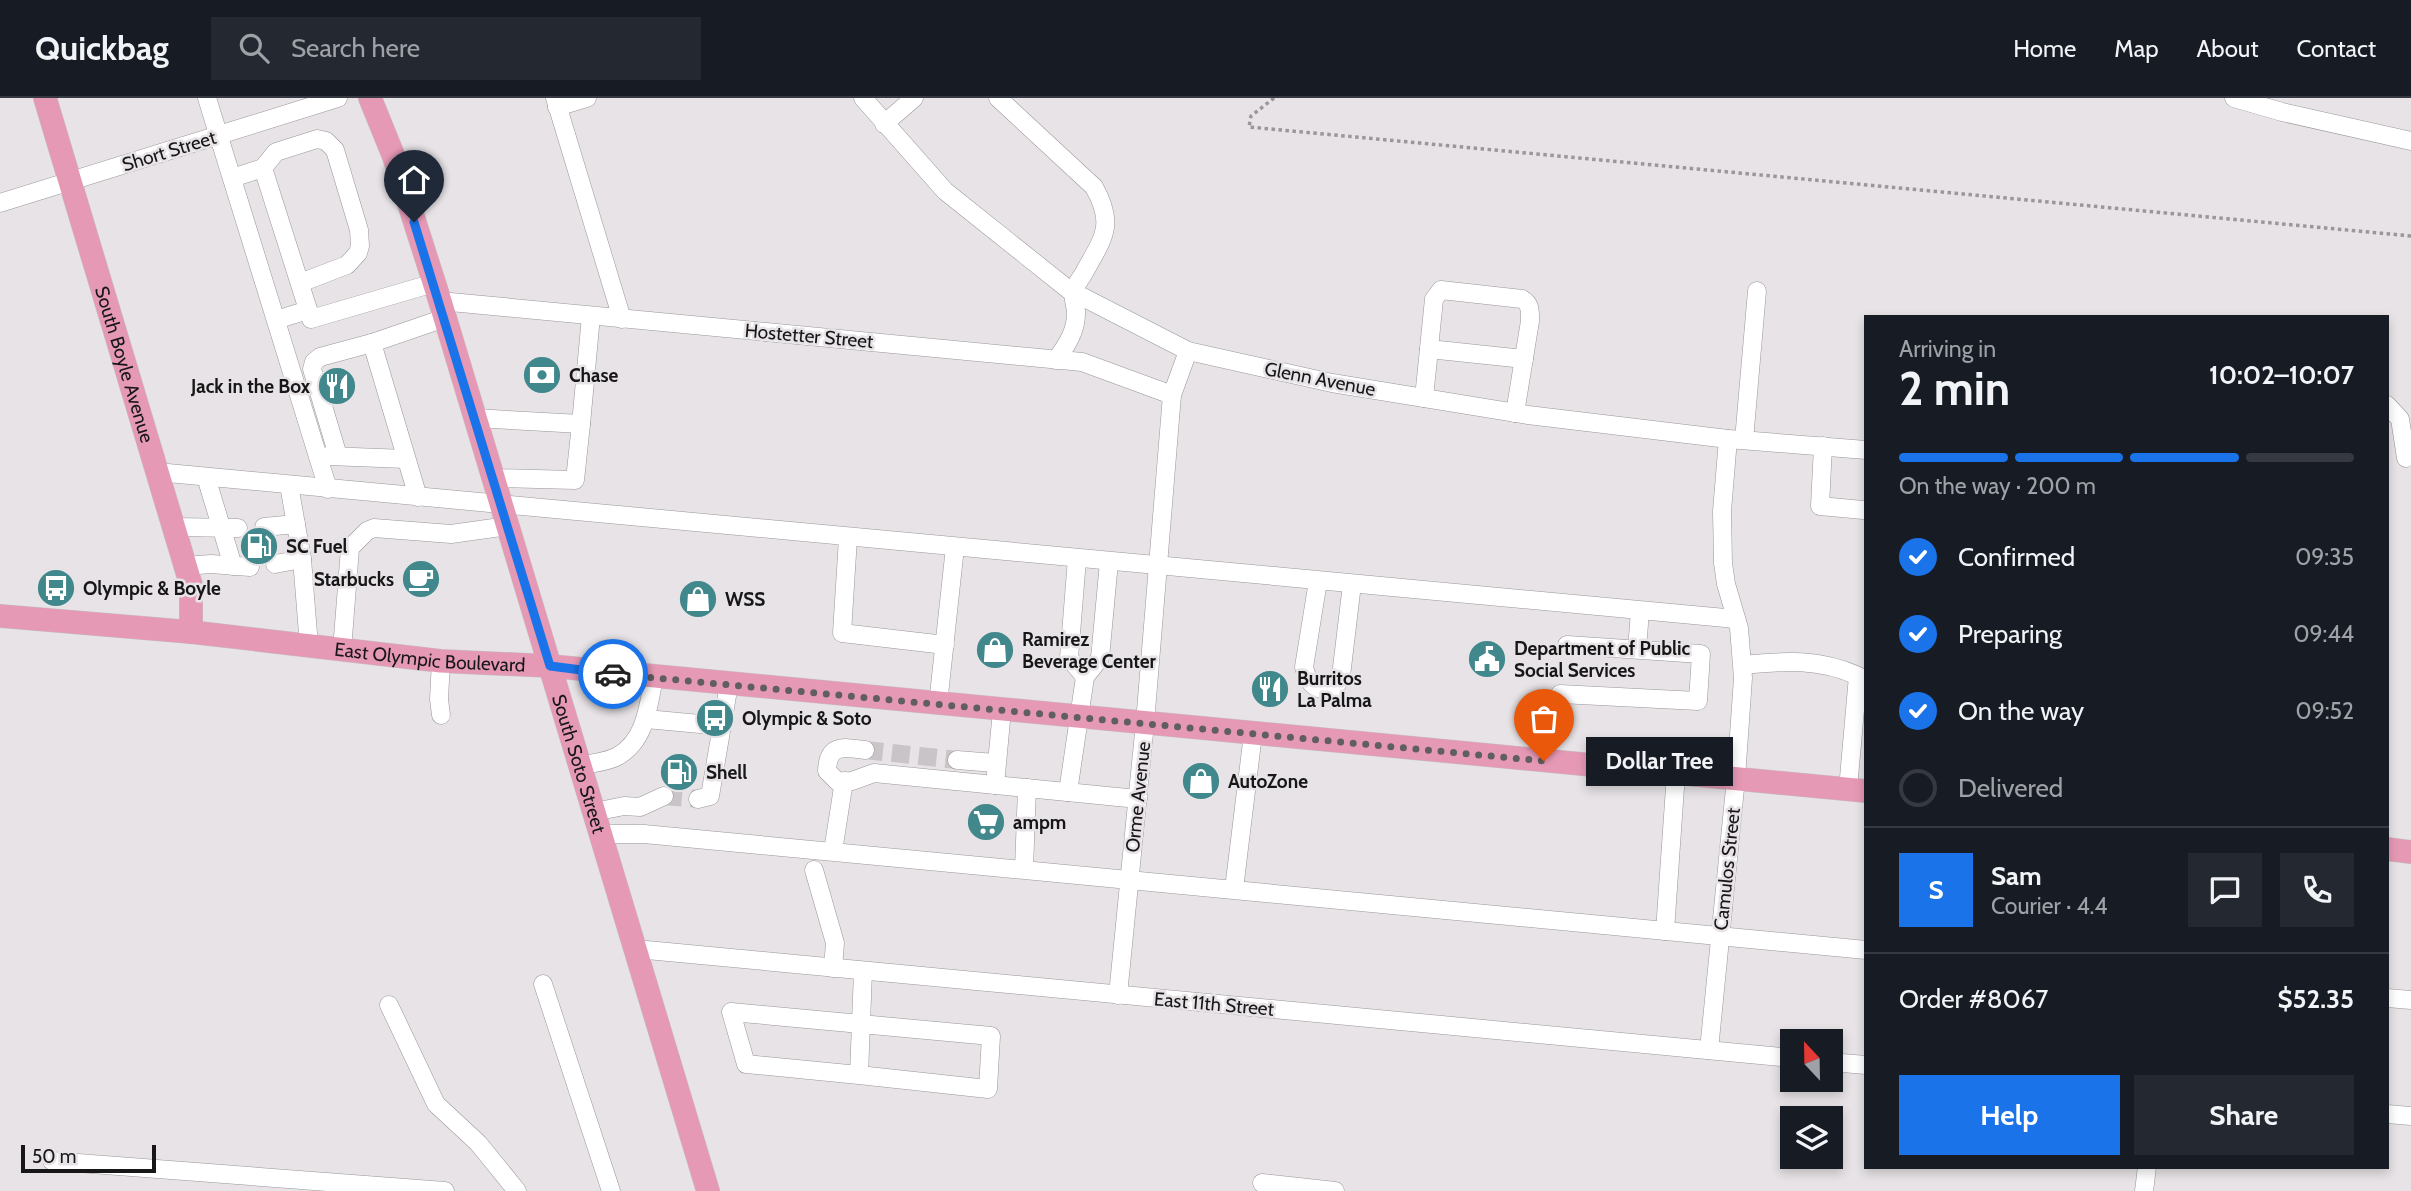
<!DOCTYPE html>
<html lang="en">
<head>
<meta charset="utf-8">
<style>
	body { margin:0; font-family:Cabin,sans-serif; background:#242831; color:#f1f3f6; height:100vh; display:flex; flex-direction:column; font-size:26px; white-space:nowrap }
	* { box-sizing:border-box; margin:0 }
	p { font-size:23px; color:#9ea1a6 }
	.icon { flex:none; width:38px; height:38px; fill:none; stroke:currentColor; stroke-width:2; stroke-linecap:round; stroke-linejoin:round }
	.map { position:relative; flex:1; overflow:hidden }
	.panel { position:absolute; left:1864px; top:217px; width:525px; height:854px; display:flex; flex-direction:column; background:#171b24; border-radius:0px; box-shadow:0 4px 10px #0003 }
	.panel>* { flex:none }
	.needle { width:46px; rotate:338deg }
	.tools { position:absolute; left:1780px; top:931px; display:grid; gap:14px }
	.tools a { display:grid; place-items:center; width:63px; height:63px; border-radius:0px; background:#171b24; box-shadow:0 4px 10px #0003; font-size:35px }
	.scale { position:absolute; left:21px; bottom:18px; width:135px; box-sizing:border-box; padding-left:7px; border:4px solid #181718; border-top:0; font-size:19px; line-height:24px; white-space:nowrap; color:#181718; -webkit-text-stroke:5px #e7e3e6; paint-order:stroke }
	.pin { position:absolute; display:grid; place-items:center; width:60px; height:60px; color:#fff; margin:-72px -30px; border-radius:50% 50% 50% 0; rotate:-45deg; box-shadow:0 0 7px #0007 }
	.pin .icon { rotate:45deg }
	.courier { position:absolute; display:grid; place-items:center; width:70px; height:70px; margin:-35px; border:5px solid #1a73e8; border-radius:50%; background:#fff; color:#222; box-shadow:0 2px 9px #0007 }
	.bubble { position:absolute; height:49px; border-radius:0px; background:#171b24; box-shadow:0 4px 10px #0003; font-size:23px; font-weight:800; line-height:49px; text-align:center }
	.headline em { font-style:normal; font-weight:800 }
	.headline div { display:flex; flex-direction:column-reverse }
	.headline { display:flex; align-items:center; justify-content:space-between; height:119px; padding:0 35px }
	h1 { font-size:46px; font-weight:800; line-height:52px }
	.bar { display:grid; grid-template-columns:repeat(4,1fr); gap:10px 7px; align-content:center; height:84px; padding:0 35px }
	.bar i { height:9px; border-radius:5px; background:#363941 }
	.bar .active { background:#1a73e8 }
	.bar p { grid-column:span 4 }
	.line { display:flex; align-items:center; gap:18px; padding:0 35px; border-top:2px solid #363941 }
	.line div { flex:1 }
	.round { display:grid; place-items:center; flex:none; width:74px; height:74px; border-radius:0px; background:#242831 }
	ol { padding:0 35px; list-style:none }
	li { display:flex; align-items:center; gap:21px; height:77px }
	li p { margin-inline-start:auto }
	li .icon { padding:7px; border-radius:50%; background:#1a73e8; color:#fff; stroke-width:4 }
	li:last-child { color:#9ea1a6 }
	li i { width:38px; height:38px; border:4px solid #363941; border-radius:50% }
	.cta { display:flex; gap:14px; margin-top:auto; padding:14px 35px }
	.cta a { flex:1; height:80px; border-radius:0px; background:#1a73e8; color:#fff; font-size:28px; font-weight:800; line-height:80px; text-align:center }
	.cta a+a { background:#242831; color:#f1f3f6 }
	header { display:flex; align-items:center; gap:42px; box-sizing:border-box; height:98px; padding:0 35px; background:#171b24; border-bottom:2px solid #363941 }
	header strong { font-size:33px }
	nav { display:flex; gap:38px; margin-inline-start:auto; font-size:24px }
	.search { width:490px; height:63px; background:#242831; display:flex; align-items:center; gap:18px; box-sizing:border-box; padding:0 24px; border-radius:0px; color:#9ea1a6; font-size:26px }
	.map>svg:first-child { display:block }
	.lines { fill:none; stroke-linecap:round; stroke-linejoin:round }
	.minor-tunnel { stroke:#c8c4c7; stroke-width:18; stroke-dasharray:18 9; stroke-linecap:butt }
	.minor-casing { stroke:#999699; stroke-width:19 }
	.major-casing { stroke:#c3c3c3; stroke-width:24 }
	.path { stroke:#9a9799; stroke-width:3.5; stroke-dasharray:3.5 3.5; stroke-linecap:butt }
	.minor { stroke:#fff; stroke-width:18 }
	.major { stroke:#e699b5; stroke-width:23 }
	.done { stroke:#605e60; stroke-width:7; stroke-dasharray:0 12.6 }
	.route { stroke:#1a73e8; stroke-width:9 }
	.labels { text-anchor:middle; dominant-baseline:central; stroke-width:5; stroke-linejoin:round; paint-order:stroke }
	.street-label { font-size:19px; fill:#181718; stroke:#e7e3e6 }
	.poi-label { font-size:19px; font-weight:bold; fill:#181718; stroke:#e7e3e6; text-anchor:start }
</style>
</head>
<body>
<header>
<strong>Quickbag</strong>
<div class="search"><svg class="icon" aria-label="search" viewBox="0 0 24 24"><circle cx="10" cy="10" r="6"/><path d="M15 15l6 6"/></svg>Search here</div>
<nav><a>Home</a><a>Map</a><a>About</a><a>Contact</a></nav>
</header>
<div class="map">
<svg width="2411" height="1093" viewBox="0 0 2411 1093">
	<rect width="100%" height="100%" fill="#e7e3e6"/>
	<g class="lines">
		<g class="minor-tunnel">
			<polyline points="865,652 957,662"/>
			<polyline points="664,698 698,701"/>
		</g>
		<g class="minor-casing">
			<g id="minor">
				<polyline points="207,0 328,391"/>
				<polyline points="555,0 622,221"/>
				<polyline points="863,0 945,93 1069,192 1188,253 1332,285 1528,317 1728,341 1866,352"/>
				<path d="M998,0L1094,89C1115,126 1104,139 1085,173C1082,179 1076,186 1074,192C1072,198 1075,206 1076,213C1077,232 1067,247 1056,262"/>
				<polyline points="2234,0 2282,14 2411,43"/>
				<polyline points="557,9 587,0"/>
				<polyline points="884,26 914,0"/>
				<polyline points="263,70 276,54 317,41 326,43 335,52 359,132 360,148 358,155 347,167 300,185"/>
				<polyline points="232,80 263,70 311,221 434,185"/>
				<polyline points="0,105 338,0"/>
				<polyline points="440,203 1082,264 1172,297"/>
				<polyline points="276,222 308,212"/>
				<polyline points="1429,251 1524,261"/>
				<path d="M1424,300L1434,201L1441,192L1522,201C1531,206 1530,214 1530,223L1515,315"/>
				<polyline points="2387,307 2400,321 2406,360"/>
				<polyline points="474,320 581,326 591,218"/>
				<polyline points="1744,342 1757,193"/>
				<polyline points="1823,348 1820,408 1863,412"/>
				<polyline points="328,358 406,361"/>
				<polyline points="338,358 312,271 314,264 320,259 372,245"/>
				<polyline points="157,374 1736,521"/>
				<polyline points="206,379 233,468"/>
				<polyline points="493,380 575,382 581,326"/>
				<polyline points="289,387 302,461 309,548"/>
				<polyline points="418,399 372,245 445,220"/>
				<polyline points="174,429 238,430"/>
				<polyline points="264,429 296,426"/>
				<polyline points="848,440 842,535 945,547"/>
				<polyline points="1077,461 1069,560 1085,579"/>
				<polyline points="275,466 302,461"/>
				<polyline points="185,468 211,466 250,469"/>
				<path d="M1318,483L1304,569C1308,586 1317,595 1335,590L1341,578L1352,486"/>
				<polyline points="1637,551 1640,513"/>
				<polyline points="342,552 350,450 367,433 374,430 451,436 508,428"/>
				<polyline points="441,563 439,601 441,617"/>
				<path d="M1743,567C1784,563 1819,560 1858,578L1848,691"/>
				<polyline points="1560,596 1698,603 1701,556 1567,547"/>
				<polyline points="938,606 955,449"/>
				<polyline points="646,621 722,628"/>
				<path d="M865,652C842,649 828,646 827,673L838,684L852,683L874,675L1138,701"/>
				<polyline points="957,662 995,665"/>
				<path d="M580,668C591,665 608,664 618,658C646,642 648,608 654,580"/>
				<polyline points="995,687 1002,612"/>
				<polyline points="1068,694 1085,579 1100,560 1109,464"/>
				<polyline points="698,701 710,698 729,586"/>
				<polyline points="594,714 624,708 640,709 664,698"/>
				<polyline points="601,736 644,736 1866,852"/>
				<polyline points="833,753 844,683"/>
				<polyline points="1024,771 1027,690"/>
				<polyline points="814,772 835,845 833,870"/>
				<polyline points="1234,791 1253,636"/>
				<polyline points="1665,833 1676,675"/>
				<polyline points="636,851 1792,960"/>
				<polyline points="543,886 611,1093"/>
				<polyline points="1118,897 1145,625 1172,297 1188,253"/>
				<polyline points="2387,900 2411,902"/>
				<polyline points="389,907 436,1006 478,1045 517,1093"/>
				<polyline points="1709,952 1736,680 1743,580 1739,530 1726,486 1723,465 1722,413 1728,341"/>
				<polyline points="1830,964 1866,967"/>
				<polyline points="859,977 746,966 731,914 991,938 988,991 859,977 863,873"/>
				<polyline points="2387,1016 2411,1018"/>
				<polyline points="52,1063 445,1093"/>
				<polyline points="1262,1085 1335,1093"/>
				<polyline points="2144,1093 2147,1069"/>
			</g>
		</g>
		<g class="major-casing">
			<g id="major">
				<path id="s1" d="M45,0L191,487V534"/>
				<path id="s2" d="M370,0L394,59L440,203L708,1093"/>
				<path id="s3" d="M0,518L191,534L441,563L550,568L1866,693"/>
				<polyline points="2387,751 2411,754"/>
			</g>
		</g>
		<polyline class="path" points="1274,0 1251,18 1249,29 2411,138"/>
		<use href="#minor" class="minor"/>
		<use href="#major" class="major"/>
	</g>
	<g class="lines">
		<polyline class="done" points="613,576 1544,663"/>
		<polyline class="route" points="414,124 550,568 613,576"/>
	</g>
	<defs>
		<g id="bank-disc" transform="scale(2.0125)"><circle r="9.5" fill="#40888c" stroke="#e7e3e6"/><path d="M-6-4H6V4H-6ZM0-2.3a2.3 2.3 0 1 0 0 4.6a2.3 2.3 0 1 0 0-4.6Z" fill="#fff"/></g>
		<g id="restaurant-disc" transform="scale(2.0125)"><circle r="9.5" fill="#40888c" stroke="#e7e3e6"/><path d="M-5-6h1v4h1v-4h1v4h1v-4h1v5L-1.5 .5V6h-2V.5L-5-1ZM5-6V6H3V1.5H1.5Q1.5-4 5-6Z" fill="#fff"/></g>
		<g id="fuel-disc" transform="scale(2.0125)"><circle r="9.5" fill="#40888c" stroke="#e7e3e6"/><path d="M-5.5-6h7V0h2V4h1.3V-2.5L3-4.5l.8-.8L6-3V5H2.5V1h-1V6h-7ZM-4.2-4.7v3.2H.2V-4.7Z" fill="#fff"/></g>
		<g id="cafe-disc" transform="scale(2.0125)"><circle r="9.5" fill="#40888c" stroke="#e7e3e6"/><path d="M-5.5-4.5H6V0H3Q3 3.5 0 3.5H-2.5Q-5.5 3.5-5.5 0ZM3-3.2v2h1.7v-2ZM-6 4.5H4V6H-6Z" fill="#fff"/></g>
		<g id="bus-disc" transform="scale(2.0125)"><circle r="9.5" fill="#40888c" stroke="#e7e3e6"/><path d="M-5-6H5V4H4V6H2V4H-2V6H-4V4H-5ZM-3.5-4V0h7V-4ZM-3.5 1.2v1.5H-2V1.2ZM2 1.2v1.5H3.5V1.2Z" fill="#fff"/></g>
		<g id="shop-disc" transform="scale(2.0125)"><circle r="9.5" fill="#40888c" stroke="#e7e3e6"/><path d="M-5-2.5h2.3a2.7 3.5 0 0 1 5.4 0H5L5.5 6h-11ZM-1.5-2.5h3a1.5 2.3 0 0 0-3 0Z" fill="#fff"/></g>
		<g id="civic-disc" transform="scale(2.0125)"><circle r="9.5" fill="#40888c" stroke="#e7e3e6"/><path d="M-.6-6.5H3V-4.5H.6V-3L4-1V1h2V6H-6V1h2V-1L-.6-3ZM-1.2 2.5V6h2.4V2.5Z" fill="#fff"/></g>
		<g id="supermarket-disc" transform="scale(2.0125)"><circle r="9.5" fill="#40888c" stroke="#e7e3e6"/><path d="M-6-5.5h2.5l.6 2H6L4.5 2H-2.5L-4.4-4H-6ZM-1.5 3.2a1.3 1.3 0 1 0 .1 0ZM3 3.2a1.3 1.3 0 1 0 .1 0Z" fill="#fff"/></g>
	</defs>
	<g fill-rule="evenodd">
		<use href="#bank-disc" x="542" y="277"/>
		<use href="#restaurant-disc" x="337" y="288"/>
		<use href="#fuel-disc" x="259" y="448"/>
		<use href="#cafe-disc" x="421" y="481"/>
		<use href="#bus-disc" x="56" y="490"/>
		<use href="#shop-disc" x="698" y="501"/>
		<use href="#shop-disc" x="995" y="552"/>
		<use href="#civic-disc" x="1487" y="561"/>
		<use href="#restaurant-disc" x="1270" y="591"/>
		<use href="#bus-disc" x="715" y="620"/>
		<use href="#fuel-disc" x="679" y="674"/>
		<use href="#shop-disc" x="1201" y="683"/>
		<use href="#supermarket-disc" x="986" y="724"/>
	</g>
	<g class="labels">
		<g class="street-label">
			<text transform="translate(169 53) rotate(-17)">Short Street</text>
			<text transform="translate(809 238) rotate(5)">Hostetter Street</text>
			<text stroke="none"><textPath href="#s1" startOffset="278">South Boyle Avenue</textPath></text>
			<text transform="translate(1320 281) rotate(11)">Glenn Avenue</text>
			<text stroke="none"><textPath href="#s3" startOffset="432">East Olympic Boulevard</textPath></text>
			<text stroke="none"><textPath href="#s2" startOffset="698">South Soto Street</textPath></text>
			<text transform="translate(1138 699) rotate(-84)">Orme Avenue</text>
			<text transform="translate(1727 771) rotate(-84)">Camulos Street</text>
			<text transform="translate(1214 906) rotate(5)">East 11th Street</text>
		</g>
		<g class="poi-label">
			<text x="569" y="277">Chase</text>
			<text x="310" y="288" text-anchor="end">Jack in the Box</text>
			<text x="286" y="448">SC Fuel</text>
			<text x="394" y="481" text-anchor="end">Starbucks</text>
			<text x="83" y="490">Olympic &amp; Boyle</text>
			<text x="725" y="501">WSS</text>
			<text x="1022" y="541">Ramirez<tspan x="1022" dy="22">Beverage Center</tspan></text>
			<text x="1514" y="550">Department of Public<tspan x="1514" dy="22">Social Services</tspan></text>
			<text x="1297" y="580">Burritos<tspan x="1297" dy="22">La Palma</tspan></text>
			<text x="742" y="620">Olympic &amp; Soto</text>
			<text x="706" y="674">Shell</text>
			<text x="1228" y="683">AutoZone</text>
			<text x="1013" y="724">ampm</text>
		</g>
	</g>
</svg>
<div class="tools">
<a><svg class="needle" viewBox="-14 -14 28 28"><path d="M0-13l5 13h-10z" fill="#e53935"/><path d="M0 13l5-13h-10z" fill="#9ea1a6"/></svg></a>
<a><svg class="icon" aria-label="layers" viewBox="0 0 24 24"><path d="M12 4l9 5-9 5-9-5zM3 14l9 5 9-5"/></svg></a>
</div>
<div class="scale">50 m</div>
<div class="pin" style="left:1544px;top:663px;background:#ea580c"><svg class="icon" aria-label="bag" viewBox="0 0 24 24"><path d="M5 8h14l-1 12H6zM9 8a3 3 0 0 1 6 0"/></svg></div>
<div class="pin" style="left:414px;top:124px;background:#1f2937"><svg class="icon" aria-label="home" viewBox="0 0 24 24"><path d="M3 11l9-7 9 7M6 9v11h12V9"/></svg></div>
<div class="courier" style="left:613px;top:576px"><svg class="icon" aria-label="car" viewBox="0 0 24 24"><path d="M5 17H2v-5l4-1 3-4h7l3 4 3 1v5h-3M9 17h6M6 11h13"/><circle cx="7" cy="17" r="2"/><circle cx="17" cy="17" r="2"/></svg></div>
<div class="bubble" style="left:1586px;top:639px;width:147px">Dollar Tree</div>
<section class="panel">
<div class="headline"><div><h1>2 min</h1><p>Arriving in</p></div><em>10:02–10:07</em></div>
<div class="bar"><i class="active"></i><i class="active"></i><i class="active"></i><i></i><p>On the way · 200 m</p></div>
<ol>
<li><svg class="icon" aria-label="check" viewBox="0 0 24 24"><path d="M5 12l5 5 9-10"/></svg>Confirmed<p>09:35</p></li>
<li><svg class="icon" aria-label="check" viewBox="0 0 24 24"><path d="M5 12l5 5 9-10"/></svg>Preparing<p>09:44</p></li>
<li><svg class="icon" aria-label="check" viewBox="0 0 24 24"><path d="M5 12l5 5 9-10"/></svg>On the way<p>09:52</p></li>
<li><i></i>Delivered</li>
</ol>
<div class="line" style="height:126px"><b class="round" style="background:#1a73e8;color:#fff">S</b><div><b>Sam</b><p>Courier · 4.4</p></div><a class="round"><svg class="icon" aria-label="chat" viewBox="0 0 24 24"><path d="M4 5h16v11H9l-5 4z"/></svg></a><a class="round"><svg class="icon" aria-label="phone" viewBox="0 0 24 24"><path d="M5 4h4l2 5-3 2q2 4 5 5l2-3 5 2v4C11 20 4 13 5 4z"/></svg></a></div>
<div class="line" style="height:91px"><div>Order #8067</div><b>$52.35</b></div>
<div class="cta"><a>Help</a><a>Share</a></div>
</section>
</div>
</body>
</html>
